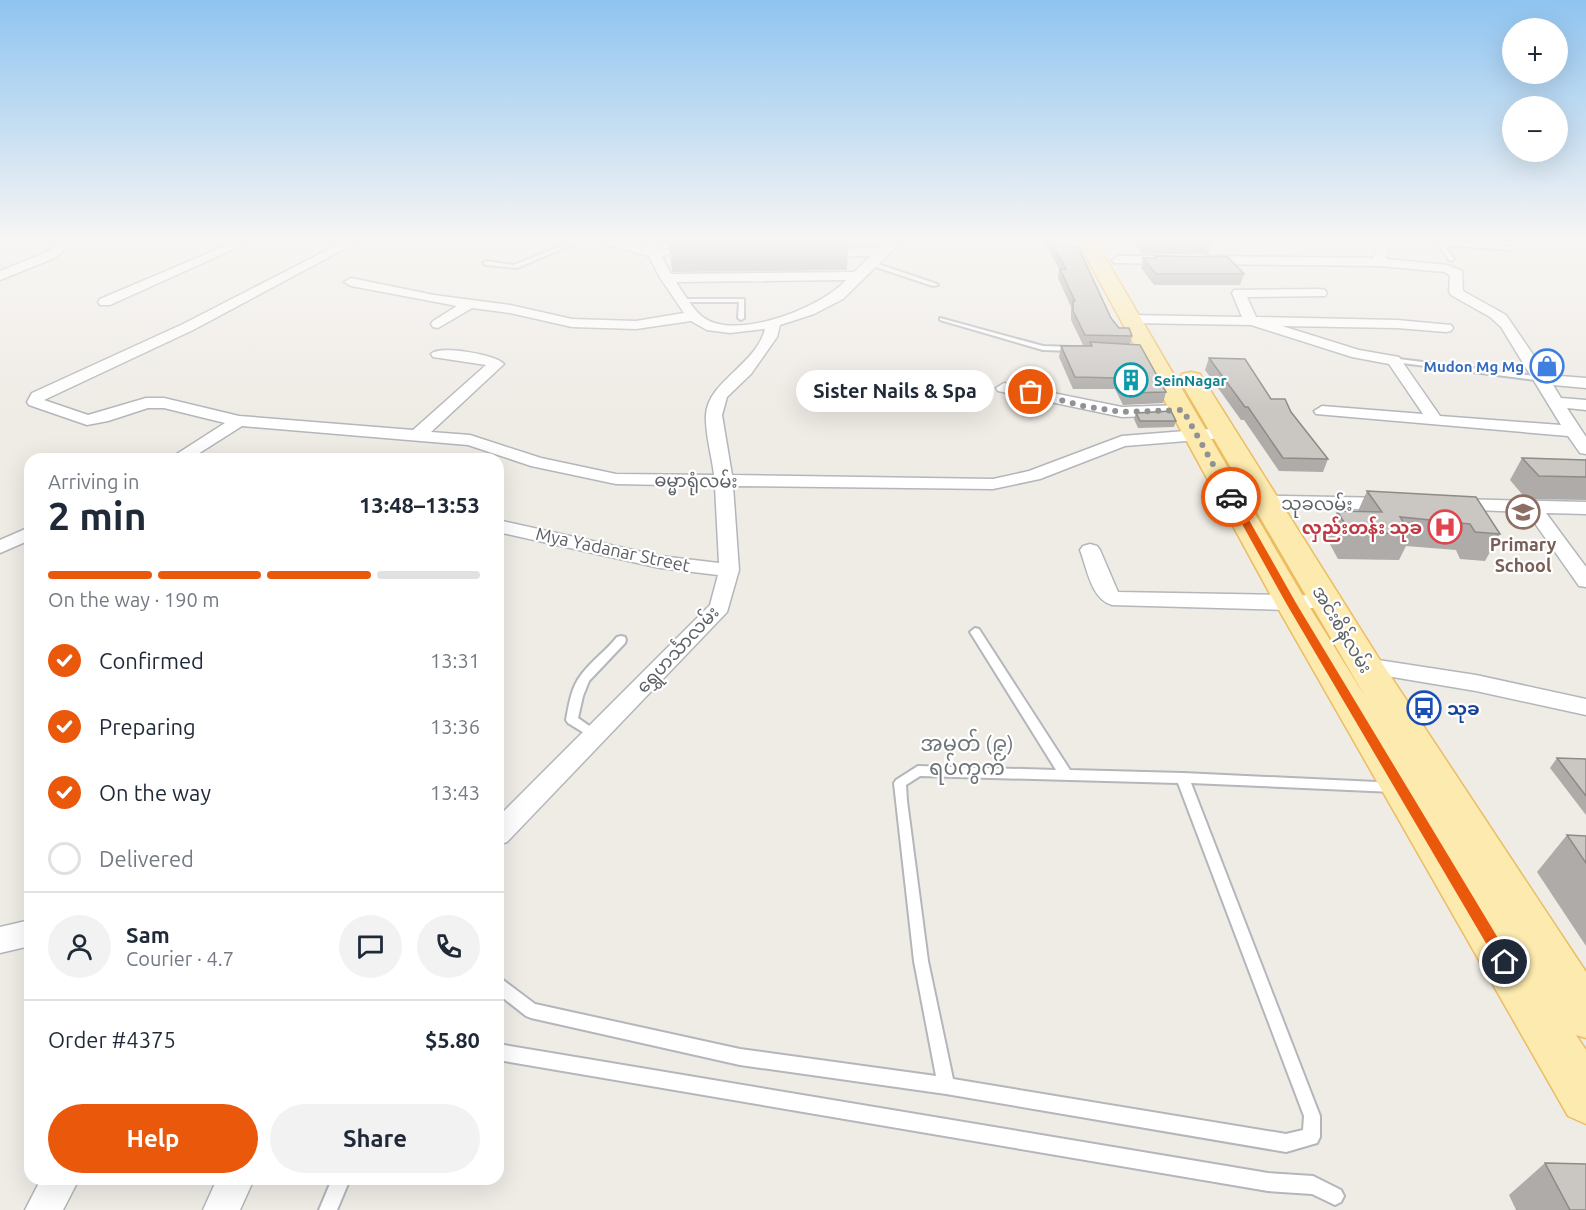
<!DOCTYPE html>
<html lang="en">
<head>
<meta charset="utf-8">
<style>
	body { margin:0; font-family:Ubuntu,"Noto Sans Myanmar",sans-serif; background:#f2f2f3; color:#1f2937; height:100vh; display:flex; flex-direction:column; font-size:22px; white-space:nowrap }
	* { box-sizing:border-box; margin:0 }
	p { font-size:20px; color:#747a83 }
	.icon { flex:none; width:33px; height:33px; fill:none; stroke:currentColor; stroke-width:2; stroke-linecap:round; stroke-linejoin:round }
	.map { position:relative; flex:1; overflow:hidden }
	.side { position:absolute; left:24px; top:453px; width:480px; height:732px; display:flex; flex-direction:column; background:#fff; border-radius:18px; box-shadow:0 6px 24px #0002 }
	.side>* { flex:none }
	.fabs { position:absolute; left:1502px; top:18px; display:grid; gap:12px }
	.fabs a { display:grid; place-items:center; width:66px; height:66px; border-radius:50%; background:#fff; box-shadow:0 6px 24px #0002; font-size:30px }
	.pin { position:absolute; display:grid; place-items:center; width:51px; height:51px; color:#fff; margin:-26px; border:3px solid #fff; border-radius:50%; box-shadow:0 2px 6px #0007 }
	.courier { position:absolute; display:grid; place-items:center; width:60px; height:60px; margin:-30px; border:4px solid #ea580c; border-radius:50%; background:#fff; color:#222; box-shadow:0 2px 8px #0007 }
	.bubble { position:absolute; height:42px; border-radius:21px; background:#fff; box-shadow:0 6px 24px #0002; font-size:20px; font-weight:600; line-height:42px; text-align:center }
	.headline em { font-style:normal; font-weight:600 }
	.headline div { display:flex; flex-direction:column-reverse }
	.headline { display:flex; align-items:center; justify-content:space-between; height:102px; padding:0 24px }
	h1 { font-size:39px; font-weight:600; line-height:45px }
	.bar { display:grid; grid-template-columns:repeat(4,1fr); gap:9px 6px; align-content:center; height:72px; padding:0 24px }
	.bar i { height:8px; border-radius:4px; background:#e0e1e3 }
	.bar .on { background:#ea580c }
	.bar p { grid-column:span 4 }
	.line { display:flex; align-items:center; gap:15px; padding:0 24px; border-top:2px solid #e0e1e3 }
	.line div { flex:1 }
	.round { display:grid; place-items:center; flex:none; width:63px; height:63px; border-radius:32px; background:#f2f2f3 }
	ol { padding:0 24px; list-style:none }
	li { display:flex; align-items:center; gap:18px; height:66px }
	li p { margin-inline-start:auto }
	li .icon { padding:6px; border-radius:50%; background:#ea580c; color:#fff; stroke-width:4 }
	li:last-child { color:#747a83 }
	li i { width:33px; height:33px; border:3px solid #e0e1e3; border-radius:50% }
	.cta { display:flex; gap:12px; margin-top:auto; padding:12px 24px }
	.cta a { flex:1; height:69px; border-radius:36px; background:#ea580c; color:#fff; font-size:24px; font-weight:600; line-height:69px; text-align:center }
	.cta a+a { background:#f2f2f3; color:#1f2937 }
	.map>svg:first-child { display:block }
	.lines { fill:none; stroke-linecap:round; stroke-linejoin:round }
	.lane-casing { stroke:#b3b6ba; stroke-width:4 }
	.street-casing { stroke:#b3b6ba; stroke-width:3 }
	.primary-casing { stroke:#ecbc62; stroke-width:3 }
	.lane { fill:#fff; fill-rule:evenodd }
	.street { fill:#fff; fill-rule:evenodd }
	.primary { fill:#fceaae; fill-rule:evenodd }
	.wall { fill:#aeaba8 }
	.building { fill:#cac7c3; stroke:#8d8b88; stroke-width:1.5 }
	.route { fill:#ea580c }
	.done { stroke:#909293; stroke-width:6; stroke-dasharray:0 10.8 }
	.labels { text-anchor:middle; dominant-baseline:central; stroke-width:4.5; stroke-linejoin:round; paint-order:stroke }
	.far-shop-label { font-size:15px; font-weight:bold; fill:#366cbe; stroke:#fff; text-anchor:end }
	.far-culture-label { font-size:15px; font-weight:bold; fill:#0d838f; stroke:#fff; text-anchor:start }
	.street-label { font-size:18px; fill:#5d6266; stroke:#fff }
	.health-label { font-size:18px; font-weight:bold; fill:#be3a42; stroke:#fff; text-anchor:end }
	.education-label { font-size:18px; font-weight:bold; fill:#785e54; stroke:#fff }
	.transit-label { font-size:18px; font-weight:bold; fill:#164399; stroke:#fff; text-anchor:start }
	.quarter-label { font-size:21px; fill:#6e7477; stroke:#fff }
</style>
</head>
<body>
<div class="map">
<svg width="1586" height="1210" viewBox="0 0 1586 1210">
	<rect width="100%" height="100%" fill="#efece6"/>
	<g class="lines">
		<g class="lane-casing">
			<g id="lane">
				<polygon points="576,240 583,240 517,268 486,265 483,263 486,261 514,265"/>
				<polygon points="1420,240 1510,246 1513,248 1510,250 1444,245 1454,259 1451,261 1449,260 1438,244"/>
				<polygon points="872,262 937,284 938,285 933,286 870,265 869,264"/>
				<polygon points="683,299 744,299 744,318 741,320 738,318 739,302 681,302 681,300"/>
				<polygon points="940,318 1043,346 1073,347 1077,349 1073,351 1043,350 940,320"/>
				<polygon points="1391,358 1543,377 1547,379 1543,381 1394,362 1390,360"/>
				<path d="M975,628L979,629L1070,770L1183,773L1398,783L1399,787L1398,791L1393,792L1191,783L1320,1116V1137L1317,1143L1286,1152L946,1094L740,1065L531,1018L526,1016L498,994V978L503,980L535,1004L740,1049L936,1076L914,961L894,783L896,780L918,766L1056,770L970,632ZM920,776L1178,783L1304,1116L1303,1130L1286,1134L953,1079L928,961L907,801L906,785Z"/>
				<path d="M621,636L625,637L626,640L625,643L589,681L583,696L578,718L598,732L600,735L598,738L594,739L568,723L566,720C569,704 571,688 581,675C591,661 606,651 617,637Z"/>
				<polygon points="498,1044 1268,1173 1313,1176 1341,1190 1344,1196 1341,1202 1335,1205 1312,1194 1268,1191 498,1060"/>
				<polygon points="332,1179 350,1179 337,1210 319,1210"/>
			</g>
		</g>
		<g class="street-casing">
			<g id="street">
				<polygon points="66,240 80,240 52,259 0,280 0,271 44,253"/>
				<polygon points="239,240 254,240 110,305 100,305 98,302 100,299"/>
				<path d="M347,240H361L193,330L44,400L88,415L146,398H164L239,416L413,430L486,365L433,357L431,354C439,345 495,354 504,364L431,432L470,435L541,458L616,474L714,475C712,456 705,434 706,415C708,381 756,365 765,329L730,333L707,330L691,321L636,329L572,327L510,313L472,308L438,328L433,327L431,324L433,321L457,306L351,286L344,282L351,278L434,295L510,305L572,319L636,321L684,313L659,276L649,256L598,243L596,240H615L647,248L646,240H658L659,249L669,250L671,253L662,257L671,274L854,272L871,256L820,257L814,253L820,249L880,248L890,240H903L843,299L814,314L780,325L777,337L751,374L727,397L722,415L732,475L993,479L1029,471L1122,436L1223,428L1231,433L1223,438L1125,446L1040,479L993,489L733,486L739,570L727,612L507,842L498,845V817L710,605L718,575L660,568L498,532V520L660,556L719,563L715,486L616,484L531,466L468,445L242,426L190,459H169L225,423L164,408H148L108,421L87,425L29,405L27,402L32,393L183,324ZM846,280C823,307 737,341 704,318C693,310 684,294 676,282Z"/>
				<polygon points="1378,240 1390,240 1386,259 1448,265 1462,271 1463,291 1506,315 1547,375 1586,378 1586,388 1553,385 1561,398 1586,400 1586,410 1567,408 1586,437 1586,454 1580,453 1568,436 1316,414 1314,411 1322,406 1423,414 1389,364 1352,357 1251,325 1131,323 1124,319 1131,315 1242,317 1232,293 1234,290 1320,289 1325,290 1327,293 1325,296 1247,297 1256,317 1397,320 1451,325 1453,328 1451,331 1446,332 1397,328 1282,326 1359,350 1399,357 1440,416 1561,425 1501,327 1490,317 1451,295 1449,292 1450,276 1445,272 1379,266 1205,264 1199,260 1205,256 1374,258"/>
				<polygon points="1118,256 1170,256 1176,260 1170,264 1114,263 1112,260"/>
				<polygon points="1004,383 1122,407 1183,405 1191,410 1183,415 1122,417 998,391 996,388"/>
				<polygon points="1233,495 1390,498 1397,500 1399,504 1397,508 1390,510 1226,505 1224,501 1226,497"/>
				<polygon points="1455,499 1586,502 1586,514 1546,513 1586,567 1586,587 1579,586 1527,512 1448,509 1446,505 1448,501"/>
				<polygon points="30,527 30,540 0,553 0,540"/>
				<path d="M1090,544L1097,546L1100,550L1118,592L1334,596L1337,601L1334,606L1291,610L1112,605C1091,599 1087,568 1080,550L1083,546Z"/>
				<polygon points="1365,658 1476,675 1586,699 1586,715 1476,691 1357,671 1354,666 1357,661"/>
				<polygon points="30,920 30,946 0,953 0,927"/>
				<polygon points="41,1179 79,1179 63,1210 25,1210"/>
				<polygon points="217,1179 254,1179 240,1210 203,1210"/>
			</g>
		</g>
		<g class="primary-casing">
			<polygon id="primary" points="1077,240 1095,240 1307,603 1366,698 1179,379 1182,374 1191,372 1200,374 1378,657 1586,972 1586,1038 1576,1035 1586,1050 1586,1124 1568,1116 1275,603"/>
		</g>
		<use href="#lane" class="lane"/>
		<use href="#street" class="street"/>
		<use href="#primary" class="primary"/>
	</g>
	<g class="wall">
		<polygon points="669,240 874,240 874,246 848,246 847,270 672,272 670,247 669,247"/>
		<polygon points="1043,240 1072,240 1111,318 1119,328 1132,336 1130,344 1166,392 1163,403 1123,405 1115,389 1073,389 1059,357 1061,346 1089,345 1083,345 1071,320 1071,307 1058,278 1059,269"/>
		<polygon points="1132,240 1211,240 1212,241 1208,254 1143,254"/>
		<polygon points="1155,256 1244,274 1240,285 1154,285 1141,268 1143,258 1155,258"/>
		<polygon points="1209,358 1271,399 1328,459 1323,472 1279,471 1244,420 1241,420 1205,370"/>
		<polygon points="1136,413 1176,421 1174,427 1138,428 1134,419"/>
		<polygon points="1522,458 1585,460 1586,458 1586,500 1526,499 1510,480"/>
		<polygon points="1367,491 1500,534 1485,561 1460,559 1456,550 1406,546 1399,560 1338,559 1326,537 1337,511 1358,511"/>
		<polygon points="1557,758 1586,759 1586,815 1550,768"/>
		<polygon points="1567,835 1586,836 1586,946 1537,872"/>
		<polygon points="1545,1163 1586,1210 1516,1210 1509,1195"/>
	</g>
	<g class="building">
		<polygon points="670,240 847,240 848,242 670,244"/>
		<polygon points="1050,240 1072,240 1076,247 1078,247 1111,318 1119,328 1129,328 1132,336 1085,335 1073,311 1073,301 1075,301 1060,269 1066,269"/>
		<polygon points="1146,240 1211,240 1212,241"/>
		<polygon points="1155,256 1228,257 1244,274 1156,274 1143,258 1156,258"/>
		<polygon points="1090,342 1140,345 1166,392 1125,393 1118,378 1075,377 1061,346 1092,346"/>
		<polygon points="1209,358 1245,359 1271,399 1285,399 1291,412 1328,459 1283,458 1248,407 1245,407"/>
		<polygon points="1171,411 1176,421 1140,421 1136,413"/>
		<polygon points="1522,458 1586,460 1586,477 1539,476"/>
		<polygon points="1367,491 1476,497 1500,534 1475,532 1470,524 1400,517 1411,534 1350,532 1337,511 1382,512"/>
		<polygon points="1557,758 1586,759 1586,796"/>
		<polygon points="1567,835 1586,836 1586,863"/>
		<polygon points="1545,1163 1586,1164 1586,1210 1570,1210"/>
	</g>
	<linearGradient id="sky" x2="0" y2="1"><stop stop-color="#8fc4f0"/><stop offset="0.59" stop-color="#f8f6f4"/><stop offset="1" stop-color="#f8f6f4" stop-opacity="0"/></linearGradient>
	<rect width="1586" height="409" fill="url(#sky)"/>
	<polygon class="route" points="1228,495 1236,497 1296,603 1510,958 1512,962 1510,967 1505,969 1500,967 1286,603 1227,497"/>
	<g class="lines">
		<polyline class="done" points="1031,392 1083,406 1122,412 1183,410 1231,497"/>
	</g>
	<defs>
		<g id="shop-ring" transform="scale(1.725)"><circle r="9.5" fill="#fff" stroke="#3f7fe0" stroke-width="1.5"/><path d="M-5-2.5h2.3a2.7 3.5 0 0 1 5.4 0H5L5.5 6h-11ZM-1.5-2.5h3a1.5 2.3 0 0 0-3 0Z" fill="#3f7fe0"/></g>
		<g id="building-ring" transform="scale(1.725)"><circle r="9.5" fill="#fff" stroke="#0f9aa8" stroke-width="1.5"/><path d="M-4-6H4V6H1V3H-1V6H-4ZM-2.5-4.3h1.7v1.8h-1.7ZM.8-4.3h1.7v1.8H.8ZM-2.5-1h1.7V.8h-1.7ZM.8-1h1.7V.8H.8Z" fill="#0f9aa8"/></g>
		<g id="school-ring" transform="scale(1.725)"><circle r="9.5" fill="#fff" stroke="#8d6e63" stroke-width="1.5"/><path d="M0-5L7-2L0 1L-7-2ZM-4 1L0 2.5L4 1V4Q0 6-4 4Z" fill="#8d6e63"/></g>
		<g id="hospital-ring" transform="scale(1.725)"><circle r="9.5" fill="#fff" stroke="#e0444e" stroke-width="1.5"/><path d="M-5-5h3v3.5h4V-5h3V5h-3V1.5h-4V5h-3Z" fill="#e0444e"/></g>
		<g id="bus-ring" transform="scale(1.725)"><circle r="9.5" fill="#fff" stroke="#1a4fb4" stroke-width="1.5"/><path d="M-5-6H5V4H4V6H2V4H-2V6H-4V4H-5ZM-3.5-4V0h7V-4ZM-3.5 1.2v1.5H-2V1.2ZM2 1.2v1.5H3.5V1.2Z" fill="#1a4fb4"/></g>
	</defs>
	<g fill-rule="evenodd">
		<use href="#shop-ring" x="1547" y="366"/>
		<use href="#building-ring" x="1131" y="380"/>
		<use href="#school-ring" x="1523" y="512"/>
		<use href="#hospital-ring" x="1445" y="527"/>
		<use href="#bus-ring" x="1424" y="708"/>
	</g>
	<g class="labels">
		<g class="far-shop-label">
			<text x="1524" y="366">Mudon Mg Mg</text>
		</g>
		<g class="far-culture-label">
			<text x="1154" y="380">SeinNagar</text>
		</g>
		<g class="street-label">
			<text transform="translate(696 480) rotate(1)">ဓမ္မာရုံလမ်း</text>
			<text transform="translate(1317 503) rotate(1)">သုခလမ်း</text>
			<text transform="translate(613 549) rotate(12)">Mya Yadanar Street</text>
			<text transform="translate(1343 629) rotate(59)">အင်းစိန်လမ်း</text>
			<text transform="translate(677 649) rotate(-47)">ရွှေဟင်္သာလမ်း</text>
		</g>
		<g class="health-label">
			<text x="1422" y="527">လှည်းတန်း သုခ</text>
		</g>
		<g class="education-label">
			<text x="1523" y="544">Primary<tspan x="1523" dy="21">School</tspan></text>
		</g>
		<g class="transit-label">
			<text x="1447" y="708">သုခ</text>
		</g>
		<g class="quarter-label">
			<text x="967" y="743">အမှတ် (၉)<tspan x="967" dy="24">ရပ်ကွက်</tspan></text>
		</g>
	</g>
</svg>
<div class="fabs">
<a>+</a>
<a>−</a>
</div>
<div class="pin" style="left:1031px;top:392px;background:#ea580c"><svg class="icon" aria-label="bag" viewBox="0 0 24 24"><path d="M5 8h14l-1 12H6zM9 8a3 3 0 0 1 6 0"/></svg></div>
<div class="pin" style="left:1505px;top:962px;background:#1f2937"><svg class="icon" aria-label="home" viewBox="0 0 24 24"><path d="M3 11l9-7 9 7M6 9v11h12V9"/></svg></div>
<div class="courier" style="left:1231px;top:497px"><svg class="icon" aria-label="car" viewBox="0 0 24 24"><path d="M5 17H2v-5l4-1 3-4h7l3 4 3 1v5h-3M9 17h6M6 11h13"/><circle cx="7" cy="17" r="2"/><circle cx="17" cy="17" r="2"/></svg></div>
<div class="bubble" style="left:796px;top:370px;width:198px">Sister Nails &amp; Spa</div>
<section class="side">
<div class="headline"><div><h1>2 min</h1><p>Arriving in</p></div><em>13:48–13:53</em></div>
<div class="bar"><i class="on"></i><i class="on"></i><i class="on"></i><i></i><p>On the way · 190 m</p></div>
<ol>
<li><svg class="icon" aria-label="check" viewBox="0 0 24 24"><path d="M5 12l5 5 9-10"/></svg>Confirmed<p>13:31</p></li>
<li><svg class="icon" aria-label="check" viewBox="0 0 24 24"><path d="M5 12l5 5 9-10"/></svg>Preparing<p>13:36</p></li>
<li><svg class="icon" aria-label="check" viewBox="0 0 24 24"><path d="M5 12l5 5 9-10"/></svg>On the way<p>13:43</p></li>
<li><i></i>Delivered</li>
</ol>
<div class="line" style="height:108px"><a class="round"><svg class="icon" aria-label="person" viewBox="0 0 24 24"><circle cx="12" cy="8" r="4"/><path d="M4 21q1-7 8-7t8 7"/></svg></a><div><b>Sam</b><p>Courier · 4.7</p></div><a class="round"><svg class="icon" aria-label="chat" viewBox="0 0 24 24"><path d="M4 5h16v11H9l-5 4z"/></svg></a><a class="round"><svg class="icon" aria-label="phone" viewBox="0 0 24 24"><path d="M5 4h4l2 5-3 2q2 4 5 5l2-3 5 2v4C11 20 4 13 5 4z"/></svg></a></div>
<div class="line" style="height:78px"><div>Order #4375</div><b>$5.80</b></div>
<div class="cta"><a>Help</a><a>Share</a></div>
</section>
</div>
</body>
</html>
